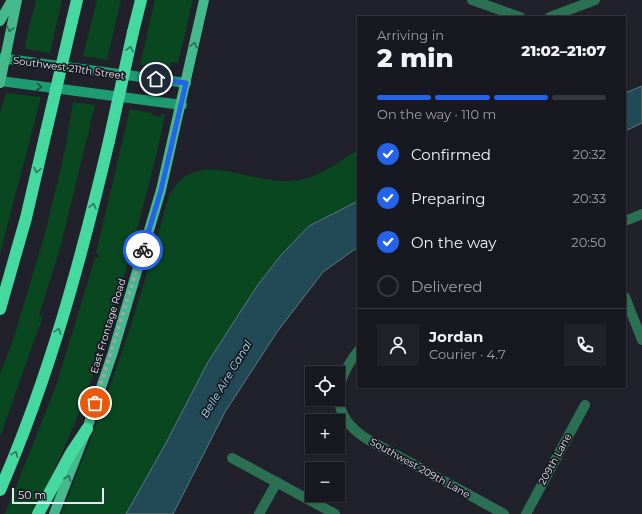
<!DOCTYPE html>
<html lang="en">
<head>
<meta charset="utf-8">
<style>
	body { margin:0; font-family:Montserrat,sans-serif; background:#212229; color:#f1f3f6; height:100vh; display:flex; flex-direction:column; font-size:15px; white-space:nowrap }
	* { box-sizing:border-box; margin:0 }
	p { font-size:13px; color:#9fa0a5 }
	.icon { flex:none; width:22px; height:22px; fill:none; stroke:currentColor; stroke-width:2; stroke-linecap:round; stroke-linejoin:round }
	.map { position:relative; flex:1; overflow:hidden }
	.drawer { position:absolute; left:357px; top:16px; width:269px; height:372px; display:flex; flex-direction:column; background:#181920; border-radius:0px; box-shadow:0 1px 3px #0004,0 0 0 1px #36383e }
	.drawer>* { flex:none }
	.fabs { position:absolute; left:305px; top:366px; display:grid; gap:8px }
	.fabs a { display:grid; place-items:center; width:40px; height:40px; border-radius:0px; background:#181920; box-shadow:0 1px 3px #0004,0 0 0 1px #36383e; font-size:20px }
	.scale { position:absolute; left:12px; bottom:10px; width:92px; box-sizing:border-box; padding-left:4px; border:2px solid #e8e8f0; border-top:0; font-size:11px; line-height:14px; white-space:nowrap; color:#e8e8f0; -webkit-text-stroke:3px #171822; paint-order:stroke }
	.pin { position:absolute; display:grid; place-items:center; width:34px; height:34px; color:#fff; margin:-17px; border:2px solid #fff; border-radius:50%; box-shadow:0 1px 4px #0007 }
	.courier { position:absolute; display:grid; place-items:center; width:40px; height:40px; margin:-20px; border:3px solid #2563eb; border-radius:50%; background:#fff; color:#222; box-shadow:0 1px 5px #0007 }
	.head em { font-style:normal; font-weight:800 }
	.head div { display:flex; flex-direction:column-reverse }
	.head { display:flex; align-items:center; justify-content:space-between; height:68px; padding:0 20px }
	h1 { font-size:26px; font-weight:800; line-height:30px }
	.bar { display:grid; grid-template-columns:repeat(4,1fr); gap:6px 4px; align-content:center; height:48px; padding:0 20px }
	.bar i { height:5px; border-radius:3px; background:#36383e }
	.bar .on { background:#2563eb }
	.bar p { grid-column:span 4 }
	.line { display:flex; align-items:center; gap:10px; padding:0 20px; border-top:1px solid #36383e }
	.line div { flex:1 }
	.round { display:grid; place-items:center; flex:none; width:42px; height:42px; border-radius:0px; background:#212229 }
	ol { padding:0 20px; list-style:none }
	li { display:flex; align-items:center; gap:12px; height:44px }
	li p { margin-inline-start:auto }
	li .icon { padding:4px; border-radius:50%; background:#2563eb; color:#fff; stroke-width:4 }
	li:last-child { color:#9fa0a5 }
	li i { width:22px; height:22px; border:2px solid #36383e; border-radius:50% }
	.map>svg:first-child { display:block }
	.green { fill:#094721 }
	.water { fill:#214a56; stroke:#5d7984 }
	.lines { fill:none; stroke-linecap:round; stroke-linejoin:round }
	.street { stroke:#2c7054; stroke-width:10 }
	.secondary { stroke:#1c9c70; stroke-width:10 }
	.primary { stroke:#45b98b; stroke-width:10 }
	.highway { stroke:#45d89f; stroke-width:12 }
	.highway-bridge { stroke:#45d89f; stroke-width:12 }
	.oneway { stroke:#2e6856 }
	.oneway2 { stroke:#2e7860 }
	.oneway3 { stroke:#194d41 }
	.done { stroke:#a2a2ab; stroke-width:4; stroke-dasharray:0 7.2 }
	.route { stroke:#2563eb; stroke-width:5 }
	.labels { text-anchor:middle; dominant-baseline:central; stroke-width:3.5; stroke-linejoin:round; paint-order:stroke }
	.street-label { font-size:10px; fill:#e8e8f0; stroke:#171822 }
	.water-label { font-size:11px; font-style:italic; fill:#ace4f6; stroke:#171822 }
</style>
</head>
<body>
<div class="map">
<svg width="642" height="514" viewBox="0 0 642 514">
	<rect width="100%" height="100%" fill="#20212b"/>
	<g class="green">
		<polygon points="36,0 62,0 50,53 26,49 25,44"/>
		<polygon points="97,0 121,0 107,60 83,56"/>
		<polygon points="155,0 193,0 178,63 171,62 170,69 165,69 165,66 160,65 159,68 140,65"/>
		<polygon points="6,93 41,97 0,254 0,112"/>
		<polygon points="73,102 95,105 61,245 39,315 43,316 0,437 0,374 13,340 45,234 65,150"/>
		<path d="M130,109L152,113V115L161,117V114H165C158,153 147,191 137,229C111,328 80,426 32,514H5L56,386L95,258H99V254L96,253Z"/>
		<path d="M358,150V201L309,226L208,362L166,443L126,514H61C103,411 140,306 168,198C195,143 247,185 292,181C317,179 337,163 358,150Z"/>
	</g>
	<g class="water">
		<polygon points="642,86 642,123 625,131 625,93"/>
		<polygon points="358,201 358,247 323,272 277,332 225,412 173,514 126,514 166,443 208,362 257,286 282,254 309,226"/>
	</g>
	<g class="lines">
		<g class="street">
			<polyline points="472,0 520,17"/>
			<polyline points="550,17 595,0"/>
			<polyline points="625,221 642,214"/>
			<polyline points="625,297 642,340"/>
			<path d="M358,351C333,383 329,415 367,439L504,514"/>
			<polyline points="232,458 335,514"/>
			<polyline points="259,514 277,482"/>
			<polyline points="526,514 585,405"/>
		</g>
		<g class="secondary">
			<polyline points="0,58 186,83"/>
			<polyline points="0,81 182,105"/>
		</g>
		<g class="primary">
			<polyline points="0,21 12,0"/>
			<polyline points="0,83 17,0"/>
			<polyline points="54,514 87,429 113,352 161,190 204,0"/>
		</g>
		<g class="highway">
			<polyline points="72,21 77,0"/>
			<polyline points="133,32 141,0"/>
			<polyline points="0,309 26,218 46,132"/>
			<path d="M0,490C49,378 81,260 109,141"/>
			<polyline points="38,514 71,453 87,429"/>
		</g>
		<g class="highway-bridge">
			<polyline points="46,132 72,21"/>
			<polyline points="109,141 133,32"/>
		</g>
	</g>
	<defs><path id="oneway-chevron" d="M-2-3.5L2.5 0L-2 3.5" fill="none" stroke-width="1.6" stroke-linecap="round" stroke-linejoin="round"/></defs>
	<g class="oneway">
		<use href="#oneway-chevron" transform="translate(10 29) rotate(104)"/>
		<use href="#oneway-chevron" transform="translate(194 45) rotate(-78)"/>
		<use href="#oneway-chevron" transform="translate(68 478) rotate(-69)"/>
	</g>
	<g class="oneway2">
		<use href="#oneway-chevron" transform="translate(130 49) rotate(-77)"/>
		<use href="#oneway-chevron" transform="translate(37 170) rotate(103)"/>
		<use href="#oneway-chevron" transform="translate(93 206) rotate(-76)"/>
		<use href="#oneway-chevron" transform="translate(58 331) rotate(-72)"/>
		<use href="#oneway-chevron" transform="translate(15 454) rotate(-68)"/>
	</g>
	<use class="oneway3" href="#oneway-chevron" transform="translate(39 87) rotate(7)"/>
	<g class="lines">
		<polyline class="done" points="95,403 143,250"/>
		<polyline class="route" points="143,250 161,190 186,83 156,79"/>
	</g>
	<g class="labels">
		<g class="street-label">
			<text transform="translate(69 68) rotate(8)">Southwest 211th Street</text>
			<text transform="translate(108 326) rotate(-73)">East Frontage Road</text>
			<text transform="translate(555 459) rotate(-61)">209th Lane</text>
			<text transform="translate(420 468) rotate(29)">Southwest 209th Lane</text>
		</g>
		<g class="water-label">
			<text transform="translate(226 379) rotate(-59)">Belle Aire Canal</text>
		</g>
	</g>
</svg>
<div class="fabs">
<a><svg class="icon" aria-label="locate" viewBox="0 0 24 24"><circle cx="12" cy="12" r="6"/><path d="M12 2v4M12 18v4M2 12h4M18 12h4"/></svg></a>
<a>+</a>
<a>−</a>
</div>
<div class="scale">50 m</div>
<div class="pin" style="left:95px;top:403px;background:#ea580c"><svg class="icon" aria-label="bag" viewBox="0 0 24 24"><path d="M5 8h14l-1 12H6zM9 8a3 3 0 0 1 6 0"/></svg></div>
<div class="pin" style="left:156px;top:79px;background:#1f2937"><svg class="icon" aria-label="home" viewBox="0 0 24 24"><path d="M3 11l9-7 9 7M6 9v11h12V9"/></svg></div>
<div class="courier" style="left:143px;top:250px"><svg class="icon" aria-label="bike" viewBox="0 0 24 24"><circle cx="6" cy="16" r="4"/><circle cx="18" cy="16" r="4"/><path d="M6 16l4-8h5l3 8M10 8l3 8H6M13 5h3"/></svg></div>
<section class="drawer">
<div class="head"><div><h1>2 min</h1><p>Arriving in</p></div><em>21:02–21:07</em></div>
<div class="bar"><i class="on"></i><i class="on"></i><i class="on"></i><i></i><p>On the way · 110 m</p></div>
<ol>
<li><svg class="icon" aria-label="check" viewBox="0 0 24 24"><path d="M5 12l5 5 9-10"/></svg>Confirmed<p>20:32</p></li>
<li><svg class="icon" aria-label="check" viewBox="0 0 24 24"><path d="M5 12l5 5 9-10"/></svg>Preparing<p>20:33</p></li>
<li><svg class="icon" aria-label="check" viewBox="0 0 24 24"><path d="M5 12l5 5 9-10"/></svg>On the way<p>20:50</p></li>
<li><i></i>Delivered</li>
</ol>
<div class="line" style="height:72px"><a class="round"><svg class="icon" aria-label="person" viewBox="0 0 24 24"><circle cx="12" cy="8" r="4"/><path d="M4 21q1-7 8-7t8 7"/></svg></a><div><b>Jordan</b><p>Courier · 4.7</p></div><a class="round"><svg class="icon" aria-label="phone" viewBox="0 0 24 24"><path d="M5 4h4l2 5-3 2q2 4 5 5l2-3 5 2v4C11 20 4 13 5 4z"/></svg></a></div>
</section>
</div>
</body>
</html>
